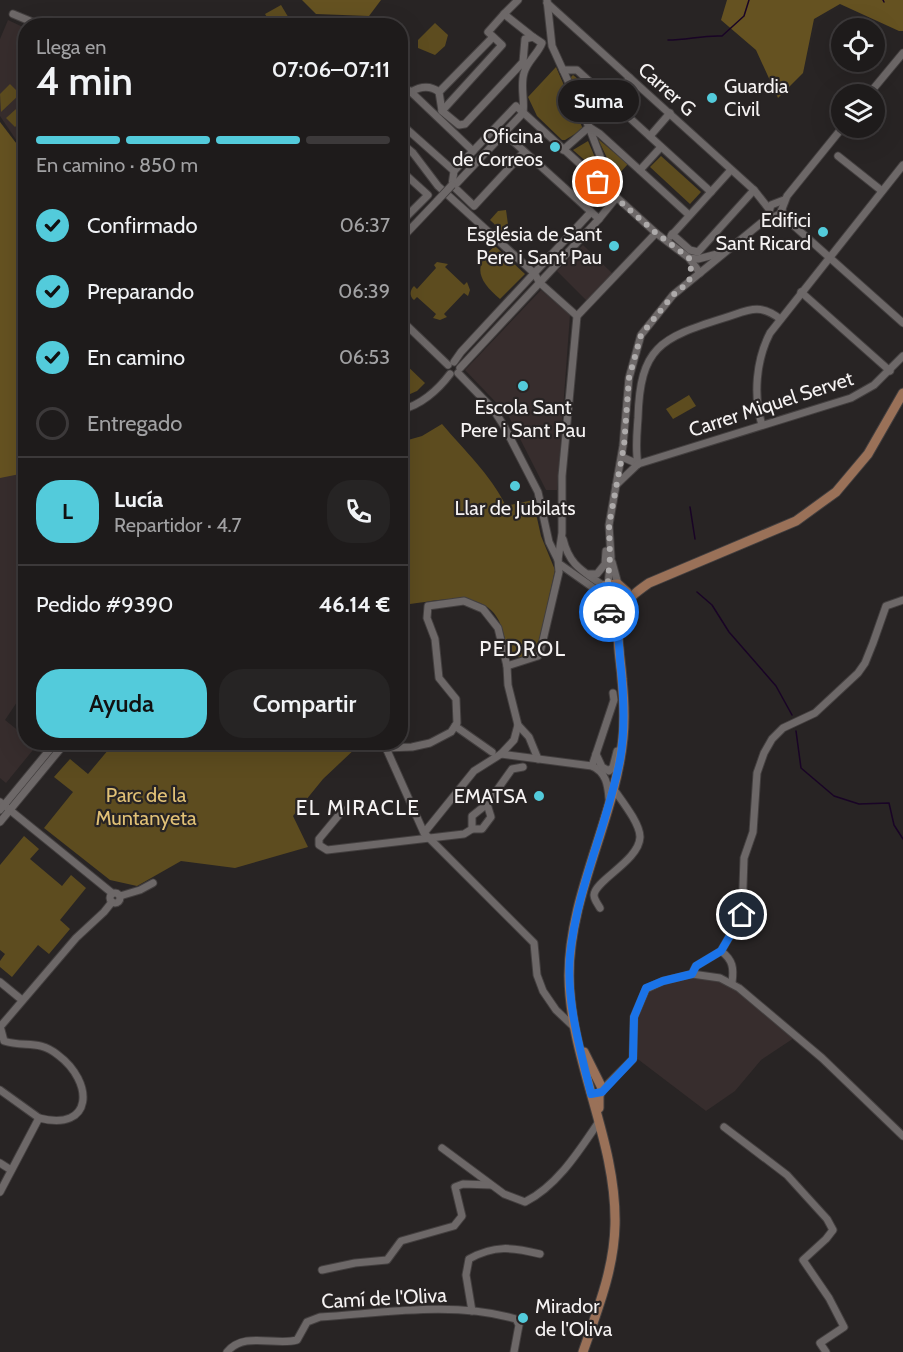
<!DOCTYPE html>
<html lang="es">
<head>
<meta charset="utf-8">
<style>
	body { margin:0; font-family:Cabin,sans-serif; background:#262424; color:#f1f3f6; height:100vh; display:flex; flex-direction:column; font-size:22px; white-space:nowrap }
	* { box-sizing:border-box; margin:0 }
	p { font-size:20px; color:#a1a1a3 }
	.icon { flex:none; width:33px; height:33px; fill:none; stroke:currentColor; stroke-width:2; stroke-linecap:round; stroke-linejoin:round }
	.map { position:relative; flex:1; overflow:hidden }
	.side { position:absolute; left:18px; top:18px; width:390px; height:732px; display:flex; flex-direction:column; background:#1e1b1b; border-radius:24px; box-shadow:0 6px 24px #0002,0 0 0 2px #3c393a }
	.side>* { flex:none }
	.fabs { position:absolute; left:831px; top:18px; display:grid; gap:12px }
	.fabs a { display:grid; place-items:center; width:54px; height:54px; border-radius:50%; background:#1e1b1b; box-shadow:0 6px 24px #0002,0 0 0 2px #3c393a; font-size:30px }
	.pin { position:absolute; display:grid; place-items:center; width:51px; height:51px; color:#fff; margin:-26px; border:3px solid #fff; border-radius:50%; box-shadow:0 2px 6px #0007 }
	.courier { position:absolute; display:grid; place-items:center; width:60px; height:60px; margin:-30px; border:4px solid #1a73e8; border-radius:50%; background:#fff; color:#222; box-shadow:0 2px 8px #0007 }
	.bubble { position:absolute; height:42px; border-radius:21px; background:#1e1b1b; box-shadow:0 6px 24px #0002,0 0 0 2px #3c393a; font-size:20px; font-weight:600; line-height:42px; text-align:center }
	.headline em { font-style:normal; font-weight:600 }
	.headline div { display:flex; flex-direction:column-reverse }
	.headline { display:flex; align-items:center; justify-content:space-between; height:102px; padding:0 18px }
	h1 { font-size:39px; font-weight:600; line-height:45px }
	.bar { display:grid; grid-template-columns:repeat(4,1fr); gap:9px 6px; align-content:center; height:72px; padding:0 18px }
	.bar i { height:8px; border-radius:4px; background:#3c393a }
	.bar .on { background:#53cbdb }
	.bar p { grid-column:span 4 }
	.line { display:flex; align-items:center; gap:15px; padding:0 18px; border-top:2px solid #3c393a }
	.line div { flex:1 }
	.round { display:grid; place-items:center; flex:none; width:63px; height:63px; border-radius:24px; background:#262424 }
	ol { padding:0 18px; list-style:none }
	li { display:flex; align-items:center; gap:18px; height:66px }
	li p { margin-inline-start:auto }
	li .icon { padding:6px; border-radius:50%; background:#53cbdb; color:#111; stroke-width:4 }
	li:last-child { color:#a1a1a3 }
	li i { width:33px; height:33px; border:3px solid #3c393a; border-radius:50% }
	.action { display:flex; gap:12px; margin-top:auto; padding:12px 18px }
	.action a { flex:1; height:69px; border-radius:24px; background:#53cbdb; color:#111; font-size:24px; font-weight:600; line-height:69px; text-align:center }
	.action a+a { background:#262424; color:#f1f3f6 }
	.map>svg:first-child { display:block }
	.built { fill:#372d2d }
	.green { fill:#5d4c1f }
	.forest { fill:#655221 }
	.lines { fill:none; stroke-linecap:round; stroke-linejoin:round }
	.stream { stroke:#190426; stroke-width:1.5 }
	.minor-casing { stroke:#433f3f; stroke-width:9 }
	.major-casing { stroke:#433f3f; stroke-width:11 }
	.minor { stroke:#6d6868; stroke-width:7 }
	.major { stroke:#9a7158; stroke-width:9 }
	.minor-bridge-casing { stroke:#433f3f; stroke-width:9; stroke-linecap:butt }
	.minor-bridge { stroke:#6d6868; stroke-width:7 }
	.done { stroke:#adaaaa; stroke-width:6; stroke-dasharray:0 10.8 }
	.route { stroke:#1a73e8; stroke-width:8 }
	.poi-dot { fill:#53cbdb; stroke:#282424; stroke-width:2 }
	.labels { text-anchor:middle; dominant-baseline:central; stroke-width:4.5; stroke-linejoin:round; paint-order:stroke }
	.poi-label { font-size:20px; fill:#f5f2f2; stroke:#282424; text-anchor:end }
	.street-label { font-size:20px; fill:#f5f2f2; stroke:#282424 }
	.park-label { font-size:20px; fill:#e1c176; stroke:#282424 }
	.neighbourhood-label { font-size:21px; letter-spacing:1.5px; fill:#f5f2f2; stroke:#282424 }
</style>
</head>
<body>
<div class="map">
<svg width="903" height="1352" viewBox="0 0 903 1352">
	<rect width="100%" height="100%" fill="#282424"/>
	<g class="built">
		<polygon points="8,20 25,28 25,153 0,116 0,39"/>
		<polygon points="583,245 613,274 587,301 557,271"/>
		<polygon points="541,290 570,315 557,490 546,490 508,415 465,370"/>
		<polygon points="26,439 25,690 5,720 25,736 26,742 34,743 37,745 6,783 0,778 0,441"/>
		<polygon points="690,977 706,977 728,984 743,994 794,1038 761,1060 735,1091 706,1111 635,1057 635,1023 646,992 655,986"/>
	</g>
	<g class="green">
		<polygon points="281,5 290,20 282,25 272,25 265,14"/>
		<polygon points="435,23 448,35 445,46 435,55 418,48 418,40"/>
		<polygon points="556,67 583,129 565,140 562,140 537,116 528,97"/>
		<polygon points="573,75 594,92 585,104 581,103 570,78"/>
		<polygon points="10,84 20,94 1,112 0,94"/>
		<polygon points="25,101 25,118 15,127 6,118"/>
		<polygon points="598,139 628,164 616,177"/>
		<polygon points="588,141 600,169 597,171 573,150"/>
		<polygon points="661,156 701,192 690,204 650,167"/>
		<polygon points="506,210 510,239 490,220 498,211"/>
		<path d="M495,246L525,274L500,299C479,281 471,266 495,246Z"/>
		<path d="M437,262L448,264L445,267L464,285L467,282L470,290L468,296L464,293L444,314L447,317L440,320L433,318L436,314L417,297L414,300C409,296 410,290 414,286L417,289L436,268L434,265Z"/>
		<polygon points="401,360 425,383 417,391 401,398"/>
		<polygon points="689,395 696,406 673,419 666,409"/>
		<path d="M442,424C464,450 490,474 506,506L533,500L541,536L555,570L538,647C534,654 523,662 514,655C500,644 508,615 480,603C460,594 431,602 410,604L408,686L401,708V442L422,436Z"/>
		<circle cx="614" cy="597" r="10"/>
		<polygon points="114,743 389,743 382,749 380,746 358,746 323,779 293,816 308,847 235,868 181,861 137,886 110,880 44,828 73,792 54,777 70,759 88,774"/>
		<polygon points="24,836 39,849 30,859 62,886 71,875 86,888 60,920 70,929 49,954 38,945 12,977 0,967 0,961 5,954 0,950 0,865"/>
	</g>
	<g class="forest">
		<polygon points="302,0 381,0 369,16 316,14"/>
		<polygon points="727,0 903,0 903,31 899,31 840,4 814,19 803,73 778,98 756,50 721,20"/>
		<polygon points="0,122 26,156 25,473 0,478"/>
	</g>
	<g class="lines">
		<g class="stream">
			<polyline points="883,0 884,2"/>
			<path d="M668,40C687,40 703,35 722,36L744,16L749,0"/>
			<polyline points="690,507 695,539"/>
			<polyline points="697,592 712,605 729,632 776,686 792,715"/>
			<polyline points="796,731 801,768 834,796 859,804 889,803 894,825 903,839"/>
		</g>
		<g class="minor-casing">
			<g id="minor">
				<polyline points="518,0 504,14 533,37"/>
				<polyline points="547,3 754,190 769,209"/>
				<polyline points="13,14 42,26"/>
				<polyline points="143,26 160,26"/>
				<path d="M493,37L439,92L442,111L459,125L465,124L523,62L525,39L533,37L542,43C538,54 527,61 524,73C520,86 525,100 523,113"/>
				<polyline points="563,70 577,70 711,192"/>
				<path d="M411,92C421,86 430,85 439,92"/>
				<polyline points="869,94 903,53"/>
				<polyline points="611,99 630,78"/>
				<polyline points="400,100 410,91 473,151"/>
				<polyline points="442,111 502,45 488,32 504,14"/>
				<polyline points="400,123 454,171"/>
				<polyline points="504,133 599,219 616,198 589,127 552,46 547,0"/>
				<polyline points="650,136 670,113"/>
				<polyline points="400,142 413,153 438,186 534,273 540,283 577,316"/>
				<polyline points="563,150 589,127 600,134 689,215"/>
				<polyline points="838,156 882,191"/>
				<polyline points="640,170 661,147"/>
				<polyline points="400,183 407,176 428,195 400,223"/>
				<polyline points="452,185 454,171 516,106 656,233 689,258 700,273"/>
				<polyline points="452,185 474,206 524,152"/>
				<polyline points="452,185 457,183 523,113"/>
				<polyline points="782,210 784,217 903,323"/>
				<polyline points="769,212 771,205 784,200"/>
				<polyline points="672,234 690,250 698,252 754,190"/>
				<polyline points="671,236 730,171"/>
				<polyline points="400,240 438,200"/>
				<polyline points="689,258 698,259 721,253"/>
				<polyline points="801,292 890,371"/>
				<polyline points="400,319 448,365"/>
				<polyline points="454,362 461,352 591,212"/>
				<polyline points="460,368 599,219"/>
				<polyline points="458,373 493,409 504,426 538,492 549,542 558,560"/>
				<path d="M400,410C420,406 438,390 450,374"/>
				<path d="M762,425C753,396 756,360 770,333L903,165"/>
				<polyline points="622,457 638,464"/>
				<path d="M638,464C635,449 637,433 638,418C640,347 660,338 724,318C747,311 759,302 780,319"/>
				<polyline points="616,485 638,464 851,398 874,385 903,356"/>
				<path d="M563,539C569,564 581,570 601,584L606,585"/>
				<polyline points="612,562 618,584"/>
				<polyline points="561,565 595,589 600,597"/>
				<polyline points="589,574 597,574 605,564 606,551"/>
				<polyline points="608,584 611,557 609,525 623,446 629,378 641,335 673,295 761,223 780,214 787,196 842,128"/>
				<polyline points="507,666 538,656 540,653 559,572 558,560 562,533 562,476 577,316 656,233"/>
				<polyline points="518,725 529,737 538,759"/>
				<polyline points="455,726 492,752"/>
				<path d="M501,754L592,766C606,772 608,785 609,799"/>
				<polyline points="596,754 602,767 609,771 613,767 617,751"/>
				<polyline points="592,766 614,700 613,693"/>
				<polyline points="0,802 112,893"/>
				<polyline points="0,810 56,742"/>
				<polyline points="343,810 319,839 319,845 327,850 464,834 472,829 472,816 487,804 512,769 523,767"/>
				<polyline points="0,822 66,742"/>
				<polyline points="472,829 482,829 491,817 487,804"/>
				<polyline points="424,833 474,771 501,754 514,740 518,725 508,685 507,666 498,628 483,609 464,601 428,606 427,618 435,639 439,678 456,699 457,723 451,732 430,743 412,747 386,748 424,833 534,943 537,975 543,991 556,1010 575,1028"/>
				<circle cx="115" cy="898" r="5"/>
				<polyline points="120,896 140,890 153,883"/>
				<path d="M600,908C598,904 594,900 594,895C595,880 639,861 640,837C640,823 621,800 613,788"/>
				<path d="M721,951C733,960 734,968 732,983"/>
				<polyline points="692,974 720,978 739,988 822,1058 903,1136"/>
				<polyline points="0,982 22,1000"/>
				<polyline points="0,1027 76,938 104,912 112,902"/>
				<polyline points="0,1090 39,1118"/>
				<polyline points="600,1092 633,1059 634,1017 646,989 663,981 692,974 696,966 721,951 742,915 744,858 753,832 757,773 764,753 772,739 783,728 815,713 858,673 865,663 873,643 886,606 903,600"/>
				<polyline points="724,1127 787,1175 827,1219 833,1230 826,1239 803,1260 829,1298 844,1327 820,1343 826,1352"/>
				<path d="M442,1148L504,1194L525,1202C557,1186 579,1151 598,1123"/>
				<polyline points="0,1163 11,1170"/>
				<path d="M0,1192L39,1118C94,1132 94,1082 58,1055C38,1039 25,1048 4,1041L0,1026"/>
				<polyline points="322,1270 355,1263 387,1260 401,1241 454,1226 462,1216 455,1187 463,1184 491,1185"/>
				<path d="M472,1311L466,1275L469,1259C494,1245 512,1247 540,1254"/>
				<path d="M227,1352C244,1331 275,1346 297,1340L307,1322L320,1317C384,1313 453,1301 516,1319L519,1325L514,1352"/>
			</g>
		</g>
		<g class="major-casing">
			<g id="major">
				<path d="M616,631C615,627 614,620 612,616C605,604 591,600 606,585L618,584L627,592V602"/>
				<polyline points="584,1052 602,1088 599,1096 599,1108"/>
				<path d="M583,1352C597,1311 614,1270 615,1225C617,1140 570,1061 569,976C569,894 615,819 623,738C625,719 624,699 622,679C621,660 613,625 623,608C629,597 639,590 649,583L796,521L836,492L868,454L903,393"/>
			</g>
		</g>
		<use href="#minor" class="minor"/>
		<use href="#major" class="major"/>
		<g class="minor-bridge-casing">
			<polyline id="minor-bridge" points="438,200 452,185"/>
		</g>
		<use href="#minor-bridge" class="minor-bridge"/>
	</g>
	<g class="lines">
		<polyline class="done" points="598,182 656,233 689,258 691,270 689,282 673,295 641,335 629,378 624,446 609,525 610,557 608,580 608,585 600,594 600,602 609,612"/>
		<path class="route" d="M609,612C619,625 619,645 620,660C624,694 626,727 620,760C607,826 577,888 570,955C566,1002 580,1048 591,1094L602,1092L633,1059L634,1017L646,988L663,981L692,974L696,966L721,951L742,915"/>
	</g>
	<g class="poi-dot">
		<circle cx="712" cy="98" r="6"/>
		<circle cx="555" cy="147" r="6"/>
		<circle cx="823" cy="232" r="6"/>
		<circle cx="614" cy="246" r="6"/>
		<circle cx="523" cy="386" r="6"/>
		<circle cx="515" cy="486" r="6"/>
		<circle cx="539" cy="796" r="6"/>
		<circle cx="523" cy="1318" r="6"/>
	</g>
	<g class="labels">
		<g class="poi-label">
			<text x="724" y="86" text-anchor="start">Guardia<tspan x="724" dy="23">Civil</tspan></text>
			<text x="543" y="136">Oficina<tspan x="543" dy="23">de Correos</tspan></text>
			<text x="811" y="220">Edifici<tspan x="811" dy="23">Sant Ricard</tspan></text>
			<text x="602" y="234">Església de Sant<tspan x="602" dy="23">Pere i Sant Pau</tspan></text>
			<text x="523" y="407" text-anchor="middle">Escola Sant<tspan x="523" dy="23">Pere i Sant Pau</tspan></text>
			<text x="515" y="508" text-anchor="middle">Llar de Jubilats</text>
			<text x="527" y="796">EMATSA</text>
			<text x="535" y="1306" text-anchor="start">Mirador<tspan x="535" dy="23">de l'Oliva</tspan></text>
		</g>
		<g class="street-label">
			<text transform="translate(667 89) rotate(42)">Carrer G</text>
			<text transform="translate(771 404) rotate(-18)">Carrer Miquel Servet</text>
			<text transform="translate(384 1298) rotate(-3)">Camí de l'Oliva</text>
		</g>
		<g class="park-label">
			<text x="146" y="795">Parc de la<tspan x="146" dy="23">Muntanyeta</tspan></text>
		</g>
		<g class="neighbourhood-label">
			<text x="523" y="648">PEDROL</text>
			<text x="358" y="807">EL MIRACLE</text>
		</g>
	</g>
</svg>
<div class="fabs">
<a><svg class="icon" aria-label="locate" viewBox="0 0 24 24"><circle cx="12" cy="12" r="6"/><path d="M12 2v4M12 18v4M2 12h4M18 12h4"/></svg></a>
<a><svg class="icon" aria-label="layers" viewBox="0 0 24 24"><path d="M12 4l9 5-9 5-9-5zM3 14l9 5 9-5"/></svg></a>
</div>
<div class="pin" style="left:598px;top:182px;background:#ea580c"><svg class="icon" aria-label="bag" viewBox="0 0 24 24"><path d="M5 8h14l-1 12H6zM9 8a3 3 0 0 1 6 0"/></svg></div>
<div class="pin" style="left:742px;top:915px;background:#1f2937"><svg class="icon" aria-label="home" viewBox="0 0 24 24"><path d="M3 11l9-7 9 7M6 9v11h12V9"/></svg></div>
<div class="courier" style="left:609px;top:612px"><svg class="icon" aria-label="car" viewBox="0 0 24 24"><path d="M5 17H2v-5l4-1 3-4h7l3 4 3 1v5h-3M9 17h6M6 11h13"/><circle cx="7" cy="17" r="2"/><circle cx="17" cy="17" r="2"/></svg></div>
<div class="bubble" style="left:558px;top:80px;width:81px">Suma</div>
<section class="side">
<div class="headline"><div><h1>4 min</h1><p>Llega en</p></div><em>07:06–07:11</em></div>
<div class="bar"><i class="on"></i><i class="on"></i><i class="on"></i><i></i><p>En camino · 850 m</p></div>
<ol>
<li><svg class="icon" aria-label="check" viewBox="0 0 24 24"><path d="M5 12l5 5 9-10"/></svg>Confirmado<p>06:37</p></li>
<li><svg class="icon" aria-label="check" viewBox="0 0 24 24"><path d="M5 12l5 5 9-10"/></svg>Preparando<p>06:39</p></li>
<li><svg class="icon" aria-label="check" viewBox="0 0 24 24"><path d="M5 12l5 5 9-10"/></svg>En camino<p>06:53</p></li>
<li><i></i>Entregado</li>
</ol>
<div class="line" style="height:108px"><b class="round" style="background:#53cbdb;color:#111">L</b><div><b>Lucía</b><p>Repartidor · 4.7</p></div><a class="round"><svg class="icon" aria-label="phone" viewBox="0 0 24 24"><path d="M5 4h4l2 5-3 2q2 4 5 5l2-3 5 2v4C11 20 4 13 5 4z"/></svg></a></div>
<div class="line" style="height:78px"><div>Pedido #9390</div><b>46.14 €</b></div>
<div class="action"><a>Ayuda</a><a>Compartir</a></div>
</section>
</div>
</body>
</html>
